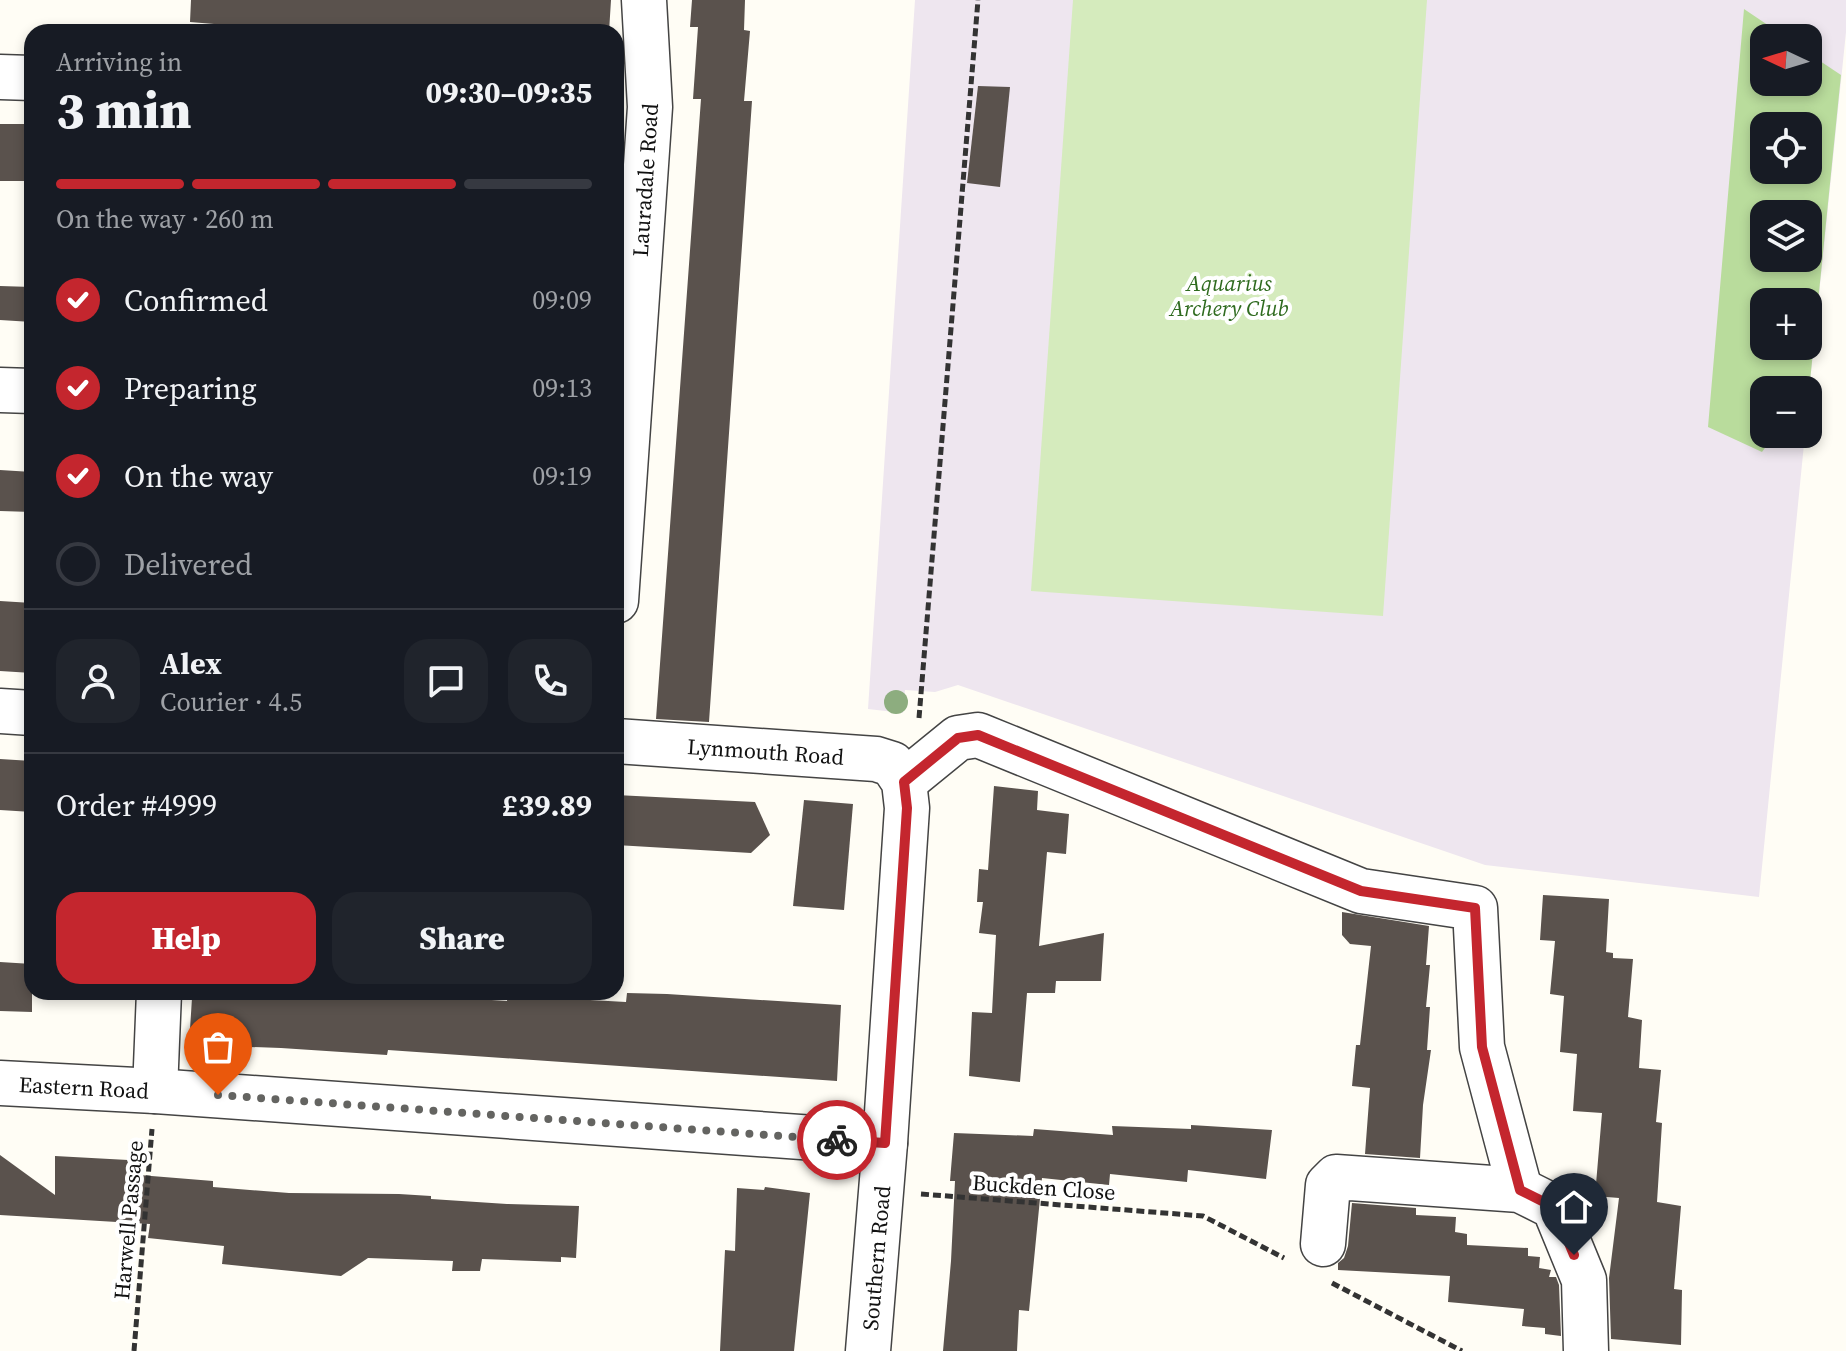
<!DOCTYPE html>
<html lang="en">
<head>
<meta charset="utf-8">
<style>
	body { margin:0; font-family:"Source Serif 4",serif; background:#20242c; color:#f1f3f6; height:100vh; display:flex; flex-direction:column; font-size:30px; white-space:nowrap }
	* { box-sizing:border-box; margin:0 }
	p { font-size:26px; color:#9ea1a6 }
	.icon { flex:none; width:44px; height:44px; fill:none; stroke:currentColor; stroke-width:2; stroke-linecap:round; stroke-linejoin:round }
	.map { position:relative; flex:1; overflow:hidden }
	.details { position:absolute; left:24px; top:24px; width:600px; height:976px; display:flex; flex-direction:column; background:#171b24; border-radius:24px; box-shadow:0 4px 12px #0003 }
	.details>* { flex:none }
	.needle { width:52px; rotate:274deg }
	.tools { position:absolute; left:1750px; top:24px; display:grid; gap:16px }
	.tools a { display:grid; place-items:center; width:72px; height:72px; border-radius:16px; background:#171b24; box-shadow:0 4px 12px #0003; font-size:40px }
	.pin { position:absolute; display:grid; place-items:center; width:68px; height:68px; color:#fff; margin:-82px -34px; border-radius:50% 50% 50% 0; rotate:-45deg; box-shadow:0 0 8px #0007 }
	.pin .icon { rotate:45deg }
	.courier { position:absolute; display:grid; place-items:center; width:80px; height:80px; margin:-40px; border:6px solid #c4262e; border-radius:50%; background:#fff; color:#222; box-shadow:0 2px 10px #0007 }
	.head em { font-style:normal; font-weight:800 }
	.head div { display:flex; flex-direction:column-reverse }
	.head { display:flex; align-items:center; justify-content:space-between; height:136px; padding:0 32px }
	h1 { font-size:52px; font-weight:800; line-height:60px }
	.bar { display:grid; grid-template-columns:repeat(4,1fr); gap:12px 8px; align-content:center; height:96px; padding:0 32px }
	.bar i { height:10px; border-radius:6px; background:#363941 }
	.bar .selected { background:#c4262e }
	.bar p { grid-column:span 4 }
	.line { display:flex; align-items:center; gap:20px; padding:0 32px; border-top:2px solid #363941 }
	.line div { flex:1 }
	.round { display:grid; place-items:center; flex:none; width:84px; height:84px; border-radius:24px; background:#20242c }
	ol { padding:0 32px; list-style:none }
	li { display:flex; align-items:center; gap:24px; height:88px }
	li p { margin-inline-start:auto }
	li .icon { padding:8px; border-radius:50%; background:#c4262e; color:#fff; stroke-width:4 }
	li:last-child { color:#9ea1a6 }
	li i { width:44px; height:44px; border:4px solid #363941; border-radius:50% }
	.action { display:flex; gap:16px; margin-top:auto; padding:16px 32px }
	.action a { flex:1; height:92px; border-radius:24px; background:#c4262e; color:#fff; font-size:32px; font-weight:800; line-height:92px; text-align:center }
	.action a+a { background:#20242c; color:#f1f3f6 }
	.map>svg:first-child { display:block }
	.industrial { fill:#eee6ef; fill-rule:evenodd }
	.green { fill:#d5ebbd }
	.forest { fill:#b9dc9c; fill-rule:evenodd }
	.building { fill:#5a524d }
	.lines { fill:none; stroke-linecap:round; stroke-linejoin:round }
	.minor-casing { stroke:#444; stroke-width:47 }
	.path { stroke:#333; stroke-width:5; stroke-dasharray:8 4; stroke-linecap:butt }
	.minor { stroke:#fff; stroke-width:44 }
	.tree { fill:#8dad7f }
	.done { stroke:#646461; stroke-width:8; stroke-dasharray:0 14.4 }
	.route { stroke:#c4262e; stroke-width:10 }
	.labels { text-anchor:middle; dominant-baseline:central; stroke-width:8; stroke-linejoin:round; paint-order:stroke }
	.street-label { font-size:22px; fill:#111; stroke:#fff }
	.park-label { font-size:22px; font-style:italic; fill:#2f6b1f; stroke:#fff }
</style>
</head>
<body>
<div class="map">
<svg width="1846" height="1351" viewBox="0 0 1846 1351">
	<rect width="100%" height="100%" fill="#fffdf5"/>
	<path class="industrial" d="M915,0H1846V32L1808,402V390H1764V434H1805L1759,897L1485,865L958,685L935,692L905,690L903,713L868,709ZM1764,38H1808V82H1764ZM1764,126H1808V170H1764ZM1764,214H1808V258H1764ZM1764,302H1808V346H1764Z"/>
	<polygon class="green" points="1073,0 1427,0 1383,616 1031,591"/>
	<path class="forest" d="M1744,9L1787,38H1764V82H1808V53L1841,75L1809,391L1764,390V434H1775L1762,452L1708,427ZM1764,126H1808V170H1764ZM1764,214H1808V258H1764ZM1764,302H1808V346H1764Z"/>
	<g class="building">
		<polygon points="191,0 611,0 609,32 417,32 305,26 305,30 274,29 190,22"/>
		<polygon points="692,0 745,0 744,30 750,31 744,101 752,101 709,722 656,719 701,99 693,99 698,27 690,27"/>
		<polygon points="978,86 1010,87 1000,187 967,183"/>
		<rect x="0" y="124" width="32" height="57"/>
		<polygon points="0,286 32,287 32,322 0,320"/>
		<polygon points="0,470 32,472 32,512 0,511"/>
		<polygon points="0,601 32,603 32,673 0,671"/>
		<polygon points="0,759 32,761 32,812 0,810"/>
		<polygon points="994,786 1038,791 1037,810 1069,814 1066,854 1047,852 1039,946 1104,933 1101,981 1056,981 1055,993 1027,993 1020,1082 969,1076 972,1012 992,1013 996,935 979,933 983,902 977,902 979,869 988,870"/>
		<polygon points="616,795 755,802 770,835 751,853 616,845"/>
		<polygon points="804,800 853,804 844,910 793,906"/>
		<polygon points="1543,895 1609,899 1606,952 1613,953 1613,958 1633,959 1628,1017 1642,1020 1639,1068 1661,1070 1656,1122 1662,1123 1657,1202 1681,1206 1674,1289 1682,1290 1681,1345 1611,1339 1609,1278 1619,1198 1595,1196 1602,1113 1573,1111 1577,1054 1560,1052 1564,996 1550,994 1555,941 1540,940"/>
		<polygon points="1342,912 1429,926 1426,965 1430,965 1426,1007 1430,1007 1427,1050 1431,1050 1423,1105 1420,1158 1365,1154 1370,1088 1352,1086 1356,1045 1360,1045 1371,946 1350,944 1342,935"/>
		<polygon points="0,962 32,964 32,1012 0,1011"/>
		<polygon points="218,992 431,992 430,996 507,1001 508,992 536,992 536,997 626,1002 627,993 667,994 841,1005 837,1081 388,1050 387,1055 281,1048 189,1045 192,998 218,999"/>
		<polygon points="1191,1125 1272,1130 1266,1179 1188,1170 1187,1182 1110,1174 1109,1185 1042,1178 1029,1311 1019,1310 1017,1351 943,1351 951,1261 955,1181 950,1181 954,1133 1033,1136 1034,1129 1113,1135 1112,1126 1191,1129"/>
		<polygon points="0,1155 55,1195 55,1156 128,1160 127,1174 213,1181 213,1187 289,1193 399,1194 431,1196 431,1199 507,1204 579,1206 576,1258 561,1257 561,1262 482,1259 480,1271 452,1271 453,1261 368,1258 341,1276 222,1264 224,1246 148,1238 150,1224 0,1215"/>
		<polygon points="765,1187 810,1193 794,1351 720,1351 725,1250 735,1251 737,1188 764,1190"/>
		<polygon points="1352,1203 1416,1208 1416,1215 1456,1217 1455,1232 1467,1234 1467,1245 1528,1248 1528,1256 1540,1257 1539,1268 1551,1270 1549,1277 1556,1277 1559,1285 1561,1336 1545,1334 1545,1328 1522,1326 1524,1309 1448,1302 1450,1276 1338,1270 1338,1263 1344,1258 1348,1246"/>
	</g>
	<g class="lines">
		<g class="minor-casing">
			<g id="minor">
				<polyline points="0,77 32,78"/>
				<polyline points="0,390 32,391"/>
				<path id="s1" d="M616,601L650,107L644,0"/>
				<polyline points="0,711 32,713"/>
				<path id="s2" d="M616,741L876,759L892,764L904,782L907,808L885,1143L868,1351"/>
				<polyline points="904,782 958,738 978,735 1361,891 1475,908 1482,1047 1520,1190"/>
				<path id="s3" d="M0,1083L155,1091L885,1143"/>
				<polyline points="155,1091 159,992"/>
				<polyline points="1323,1244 1328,1185 1336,1177 1520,1190 1554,1207 1584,1280 1586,1351"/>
			</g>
		</g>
		<g class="path">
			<polyline points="919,718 978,0"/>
			<polyline points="921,1194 1203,1216 1284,1258"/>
			<polyline points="1332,1283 1462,1351"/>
			<polyline points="134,1351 152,1129"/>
		</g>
		<use href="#minor" class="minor"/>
	</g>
	<circle class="tree" cx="896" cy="702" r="12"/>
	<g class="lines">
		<polyline class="done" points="218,1095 837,1140"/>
		<polyline class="route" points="837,1140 885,1143 907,808 904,782 958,738 978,735 1361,891 1475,908 1482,1047 1520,1190 1554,1207 1574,1255"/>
	</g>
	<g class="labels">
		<g class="street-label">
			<text stroke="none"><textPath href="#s1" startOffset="422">Lauradale Road</textPath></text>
			<text stroke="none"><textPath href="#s2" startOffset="150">Lynmouth Road</textPath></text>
			<text stroke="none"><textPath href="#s3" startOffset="84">Eastern Road</textPath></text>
			<text transform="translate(1044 1187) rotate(4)">Buckden Close</text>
			<text transform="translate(128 1220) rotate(-85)">Harwell Passage</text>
			<text transform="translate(876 1258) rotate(-85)">Southern Road</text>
		</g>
		<g class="park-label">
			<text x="1229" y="283">Aquarius<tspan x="1229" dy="25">Archery Club</tspan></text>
		</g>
	</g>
</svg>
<div class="tools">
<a><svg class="needle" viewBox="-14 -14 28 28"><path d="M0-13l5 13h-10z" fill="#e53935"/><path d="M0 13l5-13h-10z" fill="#9ea1a6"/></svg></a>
<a><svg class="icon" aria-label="locate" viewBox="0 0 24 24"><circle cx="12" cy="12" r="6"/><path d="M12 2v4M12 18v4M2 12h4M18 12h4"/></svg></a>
<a><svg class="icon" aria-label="layers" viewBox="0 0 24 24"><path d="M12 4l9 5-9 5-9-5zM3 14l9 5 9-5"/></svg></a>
<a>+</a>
<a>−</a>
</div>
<div class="pin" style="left:218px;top:1095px;background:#ea580c"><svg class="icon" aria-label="bag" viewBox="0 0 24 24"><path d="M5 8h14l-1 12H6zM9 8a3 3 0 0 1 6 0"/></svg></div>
<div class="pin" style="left:1574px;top:1255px;background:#1f2937"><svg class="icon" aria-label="home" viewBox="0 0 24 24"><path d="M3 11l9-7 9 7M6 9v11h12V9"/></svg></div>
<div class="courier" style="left:837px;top:1140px"><svg class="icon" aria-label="bike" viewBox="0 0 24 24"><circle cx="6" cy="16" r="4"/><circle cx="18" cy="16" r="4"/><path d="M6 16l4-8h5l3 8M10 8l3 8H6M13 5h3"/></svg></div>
<section class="details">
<div class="head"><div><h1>3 min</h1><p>Arriving in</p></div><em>09:30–09:35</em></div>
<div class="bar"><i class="selected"></i><i class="selected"></i><i class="selected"></i><i></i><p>On the way · 260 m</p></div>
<ol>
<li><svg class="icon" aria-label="check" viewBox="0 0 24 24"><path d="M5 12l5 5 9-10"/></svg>Confirmed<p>09:09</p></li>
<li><svg class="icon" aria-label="check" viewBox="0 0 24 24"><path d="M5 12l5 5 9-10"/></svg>Preparing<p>09:13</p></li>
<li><svg class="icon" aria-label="check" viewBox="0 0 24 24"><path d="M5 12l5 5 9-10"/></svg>On the way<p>09:19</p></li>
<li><i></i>Delivered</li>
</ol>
<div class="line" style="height:144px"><a class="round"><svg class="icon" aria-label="person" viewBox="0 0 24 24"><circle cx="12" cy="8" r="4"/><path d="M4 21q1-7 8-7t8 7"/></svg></a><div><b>Alex</b><p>Courier · 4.5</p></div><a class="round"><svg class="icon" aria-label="chat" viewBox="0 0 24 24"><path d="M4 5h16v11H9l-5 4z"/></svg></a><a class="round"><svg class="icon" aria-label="phone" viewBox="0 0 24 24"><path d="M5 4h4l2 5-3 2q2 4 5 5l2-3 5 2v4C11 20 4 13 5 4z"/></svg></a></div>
<div class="line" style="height:104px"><div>Order #4999</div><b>£39.89</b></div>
<div class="action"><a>Help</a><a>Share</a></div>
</section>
</div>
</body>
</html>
